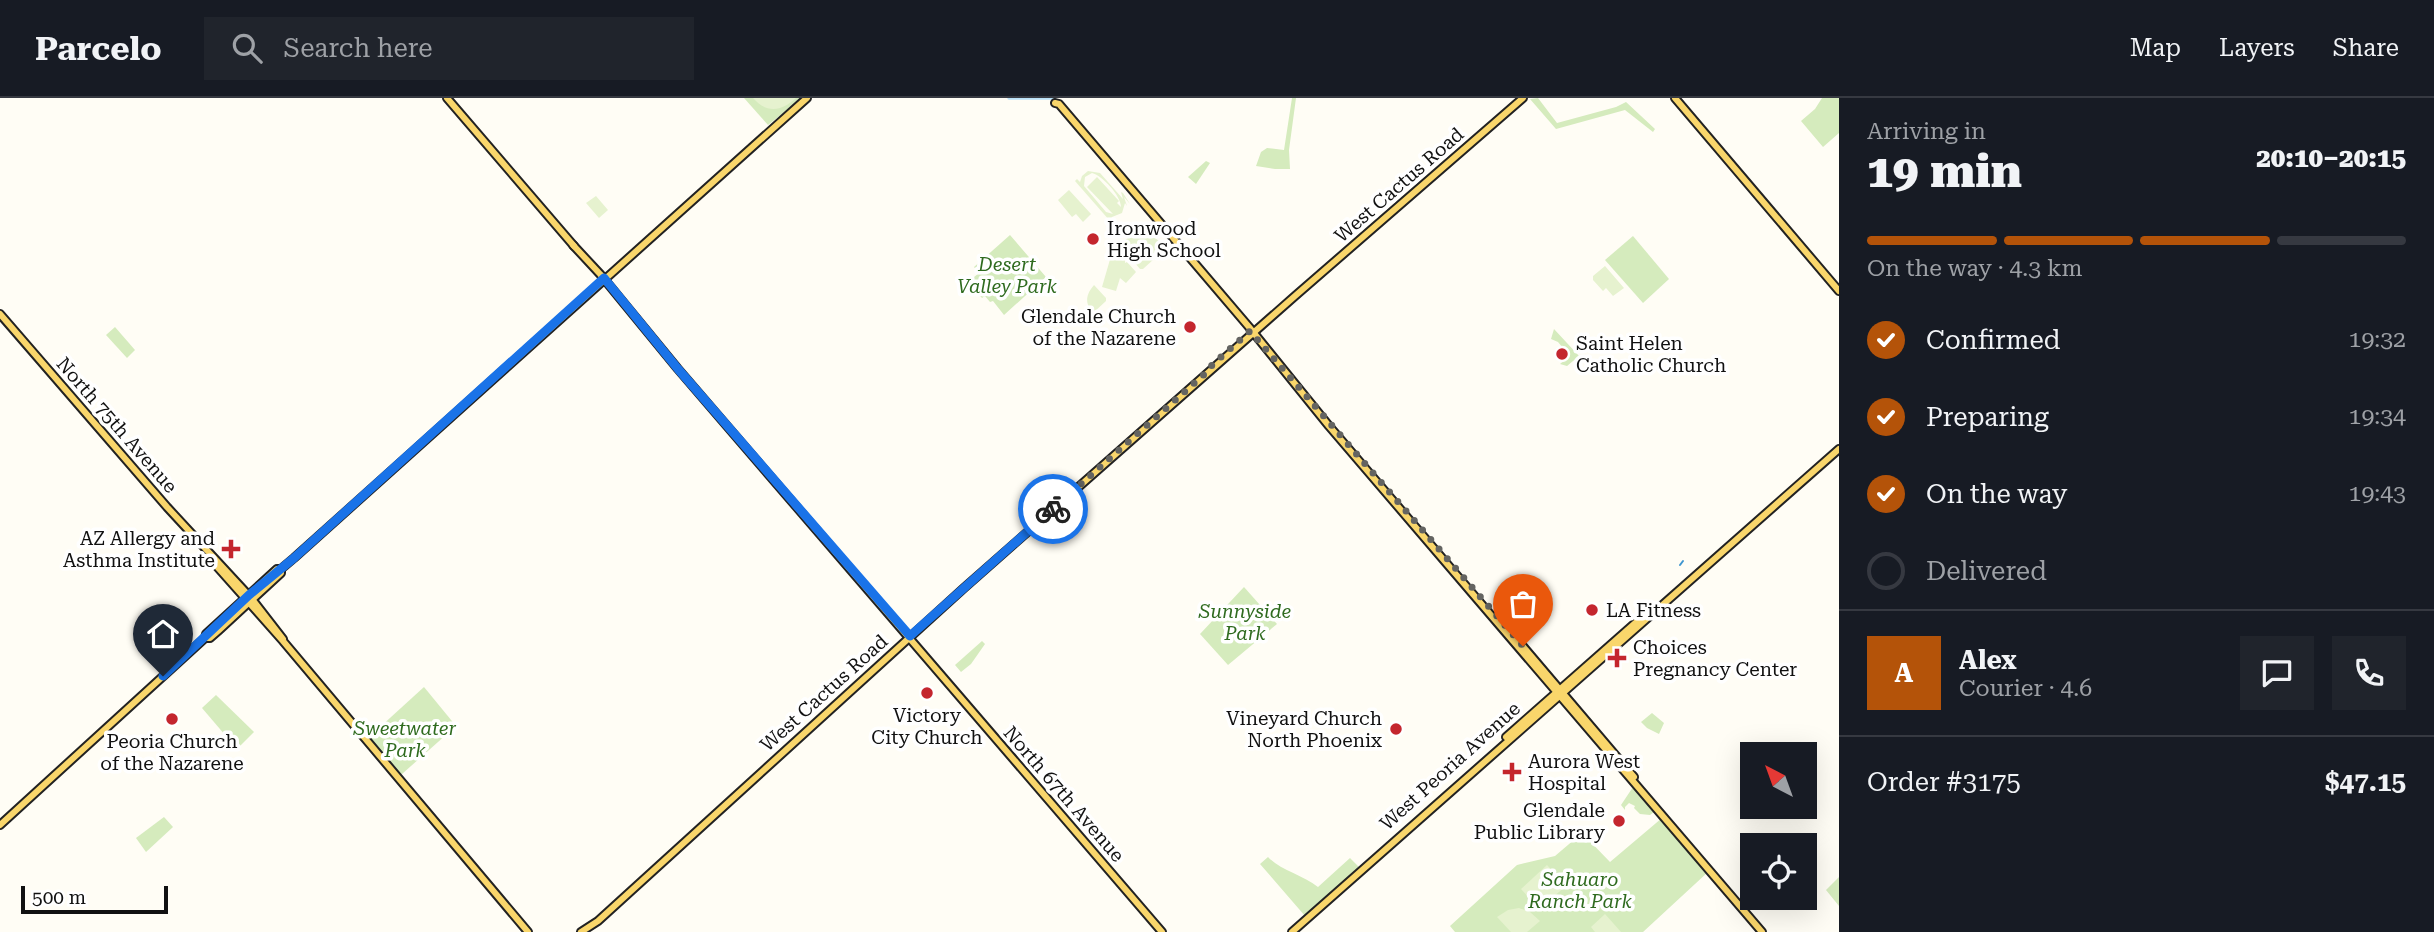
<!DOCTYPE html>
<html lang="en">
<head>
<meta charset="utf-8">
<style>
	body { margin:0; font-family:"Roboto Serif",serif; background:#20242c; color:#f1f3f6; height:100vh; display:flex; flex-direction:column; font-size:26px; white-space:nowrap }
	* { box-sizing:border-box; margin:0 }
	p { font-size:23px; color:#9ea1a6 }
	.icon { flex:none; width:38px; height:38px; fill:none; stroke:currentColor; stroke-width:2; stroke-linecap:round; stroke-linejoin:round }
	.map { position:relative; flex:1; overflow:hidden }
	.sheet { display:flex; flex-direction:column; background:#171b24; width:595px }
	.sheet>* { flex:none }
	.needle { width:46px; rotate:319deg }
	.fabs { position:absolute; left:1740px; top:644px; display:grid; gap:14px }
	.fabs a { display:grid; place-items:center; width:77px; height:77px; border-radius:0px; background:#171b24; box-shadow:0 7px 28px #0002; font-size:35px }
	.scale { position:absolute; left:21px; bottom:18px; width:147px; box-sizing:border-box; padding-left:7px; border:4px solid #111; border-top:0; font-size:19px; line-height:24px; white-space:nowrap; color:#111; -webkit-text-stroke:5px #fff; paint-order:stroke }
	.pin { position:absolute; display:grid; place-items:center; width:60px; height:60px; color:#fff; margin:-72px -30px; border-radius:50% 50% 50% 0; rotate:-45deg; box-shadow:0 0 7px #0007 }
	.pin .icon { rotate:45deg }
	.courier { position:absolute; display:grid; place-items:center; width:70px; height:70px; margin:-35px; border:5px solid #1a73e8; border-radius:50%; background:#fff; color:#222; box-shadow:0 2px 9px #0007 }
	.summary em { font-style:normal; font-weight:800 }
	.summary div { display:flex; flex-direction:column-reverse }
	.summary { display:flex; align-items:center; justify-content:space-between; height:119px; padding:0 28px }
	h1 { font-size:46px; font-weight:800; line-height:52px }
	.bar { display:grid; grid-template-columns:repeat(4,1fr); gap:10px 7px; align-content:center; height:84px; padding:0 28px }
	.bar i { height:9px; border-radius:5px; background:#363941 }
	.bar .selected { background:#b45309 }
	.bar p { grid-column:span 4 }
	.line { display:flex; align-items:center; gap:18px; padding:0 28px; border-top:2px solid #363941 }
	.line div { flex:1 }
	.round { display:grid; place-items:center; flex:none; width:74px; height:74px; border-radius:0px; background:#20242c }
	ol { padding:0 28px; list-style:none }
	li { display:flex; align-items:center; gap:21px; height:77px }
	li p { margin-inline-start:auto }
	li .icon { padding:7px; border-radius:50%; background:#b45309; color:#fff; stroke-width:4 }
	li:last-child { color:#9ea1a6 }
	li i { width:38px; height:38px; border:4px solid #363941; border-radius:50% }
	header { display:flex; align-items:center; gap:42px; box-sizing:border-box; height:98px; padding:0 35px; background:#171b24; border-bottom:2px solid #363941 }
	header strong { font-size:33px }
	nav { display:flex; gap:38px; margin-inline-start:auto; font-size:24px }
	.search { width:490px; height:63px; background:#20242c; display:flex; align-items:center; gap:18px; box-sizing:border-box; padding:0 24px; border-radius:0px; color:#9ea1a6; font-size:26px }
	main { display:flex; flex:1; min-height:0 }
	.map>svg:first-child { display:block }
	.green { fill:#d5ebbd }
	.pitch { fill:#e6f2cf; fill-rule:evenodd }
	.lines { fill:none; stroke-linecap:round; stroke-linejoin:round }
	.stream { stroke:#3f96cf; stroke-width:2 }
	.canal { stroke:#b9e0f7; stroke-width:3.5 }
	.major-casing { stroke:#222; stroke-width:10 }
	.major { stroke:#f9d66b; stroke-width:6 }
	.done { stroke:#646461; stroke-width:7; stroke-dasharray:0 12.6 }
	.route { stroke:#1a73e8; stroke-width:9 }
	.poi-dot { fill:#c4262e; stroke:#fff; stroke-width:2.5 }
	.labels { text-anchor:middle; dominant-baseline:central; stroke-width:7; stroke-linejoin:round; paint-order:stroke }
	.street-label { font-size:19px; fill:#111; stroke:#fff }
	.poi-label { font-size:19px; fill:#111; stroke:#fff; text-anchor:start }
	.park-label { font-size:19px; font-style:italic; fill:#2f6b1f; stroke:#fff }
</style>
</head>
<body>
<header>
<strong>Parcelo</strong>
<div class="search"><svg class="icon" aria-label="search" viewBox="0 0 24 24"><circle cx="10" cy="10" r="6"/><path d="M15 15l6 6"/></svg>Search here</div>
<nav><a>Map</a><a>Layers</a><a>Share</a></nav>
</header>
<main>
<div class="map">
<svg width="1839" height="834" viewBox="0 0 1839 834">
	<rect width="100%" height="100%" fill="#fffdf5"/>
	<g class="green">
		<polygon points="744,0 802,0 768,27"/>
		<polygon points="1292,0 1296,0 1289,52 1290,71 1275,71 1256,68 1261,54 1267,50 1284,52"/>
		<polygon points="1538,0 1557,25 1616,9 1626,4 1655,31 1653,34 1625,12 1556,31 1530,1"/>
		<polygon points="1822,0 1839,0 1839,35 1823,49 1801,23 1815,11"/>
		<polygon points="1206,63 1210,65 1196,86 1188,79"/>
		<polygon points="1010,137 1046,179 1004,217 993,203 990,204 985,198 982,200 968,184 979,175 974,169"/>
		<polygon points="1633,138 1669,181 1643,205 1605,162"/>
		<polygon points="115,229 135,252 127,260 106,237"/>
		<polygon points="1554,231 1579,258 1567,268 1560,266 1568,259 1568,256 1558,244 1551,241"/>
		<polygon points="1244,489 1277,526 1228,567 1200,536"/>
		<polygon points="982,543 985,546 971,566 961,574 955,567"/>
		<polygon points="424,589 456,628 402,676 399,676 368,640"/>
		<polygon points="216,597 254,634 237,651 202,610"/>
		<polygon points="1652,615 1664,625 1659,636 1647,630 1641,624"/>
		<polygon points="1633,689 1654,714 1650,717 1640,716 1634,710 1635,708 1629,705 1625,709 1625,712 1621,707"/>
		<polygon points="164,719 173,729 146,754 136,740"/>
		<polygon points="1662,720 1708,774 1643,834 1455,834 1450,828 1517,767 1555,758 1582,735 1610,764"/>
		<path d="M1268,759C1280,772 1303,777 1318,789L1350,760L1359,769L1305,818L1260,766Z"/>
		<polygon points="1839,779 1839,808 1826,792"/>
	</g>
	<g class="pitch">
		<path d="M753,0H796C782,13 767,16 753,0Z"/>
		<path d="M1088,73L1100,75L1123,101L1121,94L1123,95L1130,106L1124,99L1127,108L1125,105L1122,115L1112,119L1110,123L1075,83L1077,81L1080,84L1082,78ZM1092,75C1103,78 1121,98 1121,109L1117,105L1119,103L1097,79L1087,89L1113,116L1106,114L1084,88L1085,79Z"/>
		<polygon points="1069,92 1091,116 1083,124 1076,116 1072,119 1058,102"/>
		<polygon points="596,98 608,112 599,120 586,105"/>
		<path d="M1134,134C1149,132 1156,140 1166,150L1143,171H1140L1120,147Z"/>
		<polygon points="1111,158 1125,162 1125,165 1127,164 1136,174 1126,185 1120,180 1116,193 1102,189"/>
		<polygon points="1605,168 1624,190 1613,198 1606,190 1603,193 1593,182 1593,178"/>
		<path d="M1094,187L1106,200V203L1093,215C1084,205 1086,196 1094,187Z"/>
		<polygon points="1547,767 1566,788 1539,811 1521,791"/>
		<polygon points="1519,810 1530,814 1540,823 1527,834 1511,834 1497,819 1508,812"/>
		<polygon points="1605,816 1621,834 1595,834 1591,829"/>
	</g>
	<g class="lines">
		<polyline class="stream" points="1680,467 1683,463"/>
		<polyline class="canal" points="1009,0 1055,0"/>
		<g class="major-casing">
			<g id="major">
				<polyline points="447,0 574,148"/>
				<polyline points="1675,0 1839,193"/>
				<polyline points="1055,5 1059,6 1249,229 1329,328 1762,834"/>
				<polyline points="573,147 600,176 678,271 1162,834"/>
				<polyline points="0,216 167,409 252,501 283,541"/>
				<polyline points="211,458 212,463 283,543 528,834"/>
				<polyline points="1498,519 1634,679"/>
				<polyline points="205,540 210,540 218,533 281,475 281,471"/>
				<polyline points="1506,639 1650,512"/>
				<polyline points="0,727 205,540 206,536 277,471 281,471 294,460 807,0"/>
				<polyline points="581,834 598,823 964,490 1295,198 1523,0"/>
				<polyline points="1292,834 1839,351"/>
			</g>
		</g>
		<use href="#major" class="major"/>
	</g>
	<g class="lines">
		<polyline class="done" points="1053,411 1209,272 1212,267 1250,233 1523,548"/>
		<polyline class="route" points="163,578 249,497 294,460 604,180 678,271 910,538 1053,411"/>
	</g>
	<g class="poi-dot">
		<circle cx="1093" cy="141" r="7"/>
		<circle cx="1190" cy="229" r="7"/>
		<circle cx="1562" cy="256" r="7"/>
		<path d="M227.5 440.5h7v7h7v7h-7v7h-7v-7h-7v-7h7z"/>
		<circle cx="1592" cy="512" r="7"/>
		<path d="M1613.5 549.5h7v7h7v7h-7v7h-7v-7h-7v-7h7z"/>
		<circle cx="927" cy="595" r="7"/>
		<circle cx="172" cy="621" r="7"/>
		<circle cx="1396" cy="631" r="7"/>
		<path d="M1508.5 663.5h7v7h7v7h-7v7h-7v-7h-7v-7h7z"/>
		<circle cx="1619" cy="723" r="7"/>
	</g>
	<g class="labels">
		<g class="street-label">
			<text transform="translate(1399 87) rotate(-41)">West Cactus Road</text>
			<text transform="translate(117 327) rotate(49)">North 75th Avenue</text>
			<text transform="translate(824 595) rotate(-42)">West Cactus Road</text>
			<text transform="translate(1450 668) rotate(-42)">West Peoria Avenue</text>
			<text transform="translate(1064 696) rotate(49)">North 67th Avenue</text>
		</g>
		<g class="poi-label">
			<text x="1107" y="130">Ironwood<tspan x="1107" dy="22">High School</tspan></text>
			<text x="1176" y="218" text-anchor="end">Glendale Church<tspan x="1176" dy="22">of the Nazarene</tspan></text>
			<text x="1576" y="245">Saint Helen<tspan x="1576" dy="22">Catholic Church</tspan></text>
			<text x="215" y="440" text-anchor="end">AZ Allergy and<tspan x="215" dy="22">Asthma Institute</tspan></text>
			<text x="1606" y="512">LA Fitness</text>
			<text x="1633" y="549">Choices<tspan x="1633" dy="22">Pregnancy Center</tspan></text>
			<text x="927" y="617" text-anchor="middle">Victory<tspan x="927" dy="22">City Church</tspan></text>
			<text x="1382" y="620" text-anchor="end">Vineyard Church<tspan x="1382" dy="22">North Phoenix</tspan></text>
			<text x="172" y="643" text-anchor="middle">Peoria Church<tspan x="172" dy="22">of the Nazarene</tspan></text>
			<text x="1528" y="663">Aurora West<tspan x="1528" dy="22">Hospital</tspan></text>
			<text x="1605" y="712" text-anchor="end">Glendale<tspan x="1605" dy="22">Public Library</tspan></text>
		</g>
		<g class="park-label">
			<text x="1007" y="166">Desert<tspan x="1007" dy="22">Valley Park</tspan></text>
			<text x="1245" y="513">Sunnyside<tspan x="1245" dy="22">Park</tspan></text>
			<text x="405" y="630">Sweetwater<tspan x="405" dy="22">Park</tspan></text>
			<text x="1580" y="781">Sahuaro<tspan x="1580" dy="22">Ranch Park</tspan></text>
		</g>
	</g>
</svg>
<div class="fabs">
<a><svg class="needle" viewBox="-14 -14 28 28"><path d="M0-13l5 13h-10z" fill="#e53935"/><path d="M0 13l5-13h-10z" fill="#9ea1a6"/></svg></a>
<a><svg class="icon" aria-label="locate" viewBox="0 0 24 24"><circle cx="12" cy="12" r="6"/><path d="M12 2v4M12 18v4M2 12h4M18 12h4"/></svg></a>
</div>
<div class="scale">500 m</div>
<div class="pin" style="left:1523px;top:548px;background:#ea580c"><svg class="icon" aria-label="bag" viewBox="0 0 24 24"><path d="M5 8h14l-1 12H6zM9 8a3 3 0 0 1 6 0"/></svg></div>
<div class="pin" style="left:163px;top:578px;background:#1f2937"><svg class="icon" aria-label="home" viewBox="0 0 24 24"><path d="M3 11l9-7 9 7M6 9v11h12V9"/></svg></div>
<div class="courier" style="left:1053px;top:411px"><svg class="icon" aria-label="bike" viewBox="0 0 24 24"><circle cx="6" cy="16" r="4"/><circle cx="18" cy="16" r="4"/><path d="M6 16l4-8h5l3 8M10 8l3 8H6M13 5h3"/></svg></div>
</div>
<section class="sheet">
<div class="summary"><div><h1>19 min</h1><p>Arriving in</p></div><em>20:10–20:15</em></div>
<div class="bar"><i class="selected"></i><i class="selected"></i><i class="selected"></i><i></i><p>On the way · 4.3 km</p></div>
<ol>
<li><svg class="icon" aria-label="check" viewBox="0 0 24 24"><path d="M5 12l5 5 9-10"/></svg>Confirmed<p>19:32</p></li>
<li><svg class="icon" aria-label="check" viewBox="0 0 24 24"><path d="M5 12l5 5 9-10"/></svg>Preparing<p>19:34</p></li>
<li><svg class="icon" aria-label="check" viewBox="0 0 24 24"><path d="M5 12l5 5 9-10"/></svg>On the way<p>19:43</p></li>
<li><i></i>Delivered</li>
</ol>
<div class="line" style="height:126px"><b class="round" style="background:#b45309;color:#fff">A</b><div><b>Alex</b><p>Courier · 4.6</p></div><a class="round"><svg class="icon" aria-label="chat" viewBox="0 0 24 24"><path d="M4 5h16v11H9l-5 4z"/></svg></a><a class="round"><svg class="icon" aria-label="phone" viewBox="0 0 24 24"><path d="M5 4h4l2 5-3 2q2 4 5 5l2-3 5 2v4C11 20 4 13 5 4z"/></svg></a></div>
<div class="line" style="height:91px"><div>Order #3175</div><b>$47.15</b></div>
</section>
</main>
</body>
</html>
